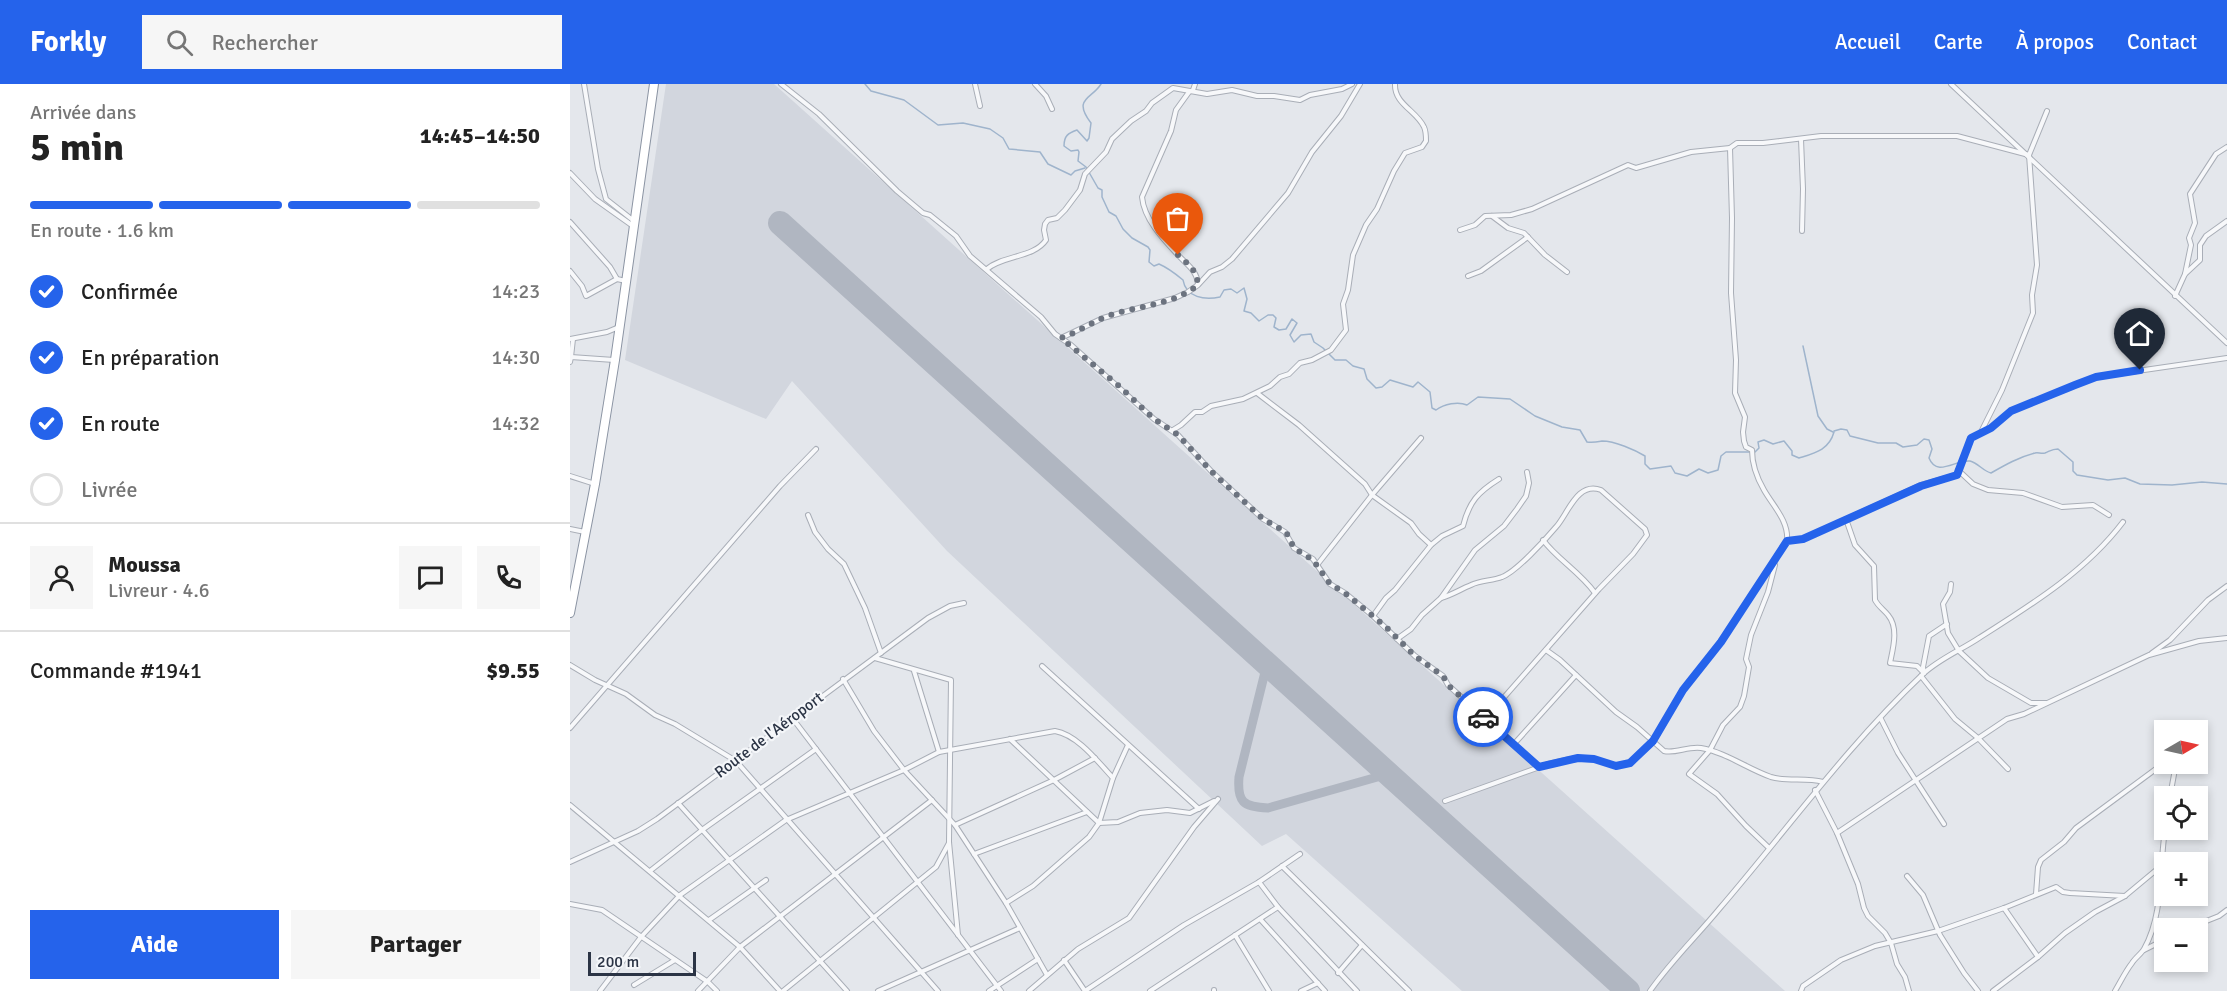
<!DOCTYPE html>
<html lang="fr">
<head>
<meta charset="utf-8">
<style>
	body { margin:0; font-family:Signika,sans-serif; background:#f6f6f6; color:#222; height:100vh; display:flex; flex-direction:column; font-size:22px; white-space:nowrap }
	* { box-sizing:border-box; margin:0 }
	p { font-size:20px; color:#767676 }
	.icon { flex:none; width:33px; height:33px; fill:none; stroke:currentColor; stroke-width:2; stroke-linecap:round; stroke-linejoin:round }
	.map { position:relative; flex:1; overflow:hidden }
	.sheet { display:flex; flex-direction:column; background:#fff; width:570px }
	.sheet>* { flex:none }
	.needle { width:39px; rotate:81deg }
	.tools { position:absolute; left:1584px; top:636px; display:grid; gap:12px }
	.tools a { display:grid; place-items:center; width:54px; height:54px; border-radius:0px; background:#fff; box-shadow:0 3px 9px #0003; font-size:30px }
	.scale { position:absolute; left:18px; bottom:15px; width:108px; box-sizing:border-box; padding-left:6px; border:3px solid #2b3445; border-top:0; font-size:16px; line-height:21px; white-space:nowrap; color:#2b3445; -webkit-text-stroke:4px #f4f6f9; paint-order:stroke }
	.pin { position:absolute; display:grid; place-items:center; width:51px; height:51px; color:#fff; margin:-62px -26px; border-radius:50% 50% 50% 0; rotate:-45deg; box-shadow:0 0 6px #0007 }
	.pin .icon { rotate:45deg }
	.courier { position:absolute; display:grid; place-items:center; width:60px; height:60px; margin:-30px; border:4px solid #2563eb; border-radius:50%; background:#fff; color:#222; box-shadow:0 2px 8px #0007 }
	.headline em { font-style:normal; font-weight:800 }
	.headline div { display:flex; flex-direction:column-reverse }
	.headline { display:flex; align-items:center; justify-content:space-between; height:102px; padding:0 30px }
	h1 { font-size:39px; font-weight:800; line-height:45px }
	.bar { display:grid; grid-template-columns:repeat(4,1fr); gap:9px 6px; align-content:center; height:72px; padding:0 30px }
	.bar i { height:8px; border-radius:4px; background:#e0e0e0 }
	.bar .active { background:#2563eb }
	.bar p { grid-column:span 4 }
	.line { display:flex; align-items:center; gap:15px; padding:0 30px; border-top:2px solid #e0e0e0 }
	.line div { flex:1 }
	.round { display:grid; place-items:center; flex:none; width:63px; height:63px; border-radius:0px; background:#f6f6f6 }
	ol { padding:0 30px; list-style:none }
	li { display:flex; align-items:center; gap:18px; height:66px }
	li p { margin-inline-start:auto }
	li .icon { padding:6px; border-radius:50%; background:#2563eb; color:#fff; stroke-width:4 }
	li:last-child { color:#767676 }
	li i { width:33px; height:33px; border:3px solid #e0e0e0; border-radius:50% }
	.action { display:flex; gap:12px; margin-top:auto; padding:12px 30px }
	.action a { flex:1; height:69px; border-radius:0px; background:#2563eb; color:#fff; font-size:24px; font-weight:800; line-height:69px; text-align:center }
	.action a+a { background:#f6f6f6; color:#222 }
	header { display:flex; align-items:center; gap:36px; box-sizing:border-box; height:84px; padding:0 30px; background:#2563eb; color:#fff }
	header strong { font-size:28px }
	nav { display:flex; gap:33px; margin-inline-start:auto; font-size:21px }
	.search { width:420px; height:54px; background:#f6f6f6; display:flex; align-items:center; gap:15px; box-sizing:border-box; padding:0 21px; border-radius:0px; color:#767676; font-size:22px }
	main { display:flex; flex:1; min-height:0 }
	.map>svg:first-child { display:block }
	.built { fill:#d2d6de }
	.lines { fill:none; stroke-linecap:round; stroke-linejoin:round }
	.stream { stroke:#9fb4cc; stroke-width:1.5 }
	.taxiway { stroke:#b0b6c1; stroke-width:9 }
	.runway { stroke:#b0b6c1; stroke-width:24 }
	.street-casing { stroke:#a9aeb7; stroke-width:6 }
	.highway-casing { stroke:#8b94a3; stroke-width:10 }
	.street { stroke:#f7f8fa; stroke-width:4 }
	.highway { stroke:#fff; stroke-width:8 }
	.done { stroke:#6c737f; stroke-width:6; stroke-dasharray:0 10.8 }
	.route { stroke:#2563eb; stroke-width:8 }
	.labels { text-anchor:middle; dominant-baseline:central; stroke-width:4.5; stroke-linejoin:round; paint-order:stroke }
	.street-label { font-size:16px; fill:#2b3445; stroke:#f4f6f9 }
</style>
</head>
<body>
<header>
<strong>Forkly</strong>
<div class="search"><svg class="icon" aria-label="search" viewBox="0 0 24 24"><circle cx="10" cy="10" r="6"/><path d="M15 15l6 6"/></svg>Rechercher</div>
<nav><a>Accueil</a><a>Carte</a><a>À propos</a><a>Contact</a></nav>
</header>
<main>
<section class="sheet">
<div class="headline"><div><h1>5 min</h1><p>Arrivée dans</p></div><em>14:45–14:50</em></div>
<div class="bar"><i class="active"></i><i class="active"></i><i class="active"></i><i></i><p>En route · 1.6 km</p></div>
<ol>
<li><svg class="icon" aria-label="check" viewBox="0 0 24 24"><path d="M5 12l5 5 9-10"/></svg>Confirmée<p>14:23</p></li>
<li><svg class="icon" aria-label="check" viewBox="0 0 24 24"><path d="M5 12l5 5 9-10"/></svg>En préparation<p>14:30</p></li>
<li><svg class="icon" aria-label="check" viewBox="0 0 24 24"><path d="M5 12l5 5 9-10"/></svg>En route<p>14:32</p></li>
<li><i></i>Livrée</li>
</ol>
<div class="line" style="height:108px"><a class="round"><svg class="icon" aria-label="person" viewBox="0 0 24 24"><circle cx="12" cy="8" r="4"/><path d="M4 21q1-7 8-7t8 7"/></svg></a><div><b>Moussa</b><p>Livreur · 4.6</p></div><a class="round"><svg class="icon" aria-label="chat" viewBox="0 0 24 24"><path d="M4 5h16v11H9l-5 4z"/></svg></a><a class="round"><svg class="icon" aria-label="phone" viewBox="0 0 24 24"><path d="M5 4h4l2 5-3 2q2 4 5 5l2-3 5 2v4C11 20 4 13 5 4z"/></svg></a></div>
<div class="line" style="height:78px"><div>Commande #1941</div><b>$9.55</b></div>
<div class="action"><a>Aide</a><a>Partager</a></div>
</section>
<div class="map">
<svg width="1657" height="907" viewBox="0 0 1657 907">
	<rect width="100%" height="100%" fill="#e4e7ec"/>
	<polygon class="built" points="96,0 204,0 1215,907 892,907 716,750 692,762 377,467 222,297 196,335 55,276"/>
	<g class="lines">
		<g class="stream">
			<polyline points="295,0 301,7 334,16 368,41 393,39 420,45 433,54 439,65 470,68 478,80 501,91 505,87 515,84"/>
			<path d="M531,0C522,15 502,14 521,39L519,54L517,57L507,46C498,49 494,52 494,62L501,67L508,66L509,68L508,77L516,83L528,104L532,106V113L539,128L546,132L553,145L562,154L578,163L580,166L579,178L584,182L589,180C596,183 607,191 613,196C616,214 635,216 650,213L654,206L661,205L667,209L674,204L677,215L674,227L681,229L689,237L698,231H703L706,234L704,243L709,246L716,245L722,235L727,239L720,251L724,258L731,251L741,250L744,258L753,264L765,276H776L783,282L794,285L797,295L806,304L812,303L820,296L843,303L848,298L860,308L862,324L866,326C874,320 888,317 897,321L908,313L940,315L965,332L992,343L1010,346L1017,358C1023,359 1027,358 1032,357C1045,357 1065,366 1075,372V380L1080,385L1101,382L1105,389L1117,392L1129,385L1138,389L1148,386L1151,372L1156,368H1185L1189,364L1188,358L1194,356L1203,360L1214,357L1222,367V371L1229,374C1245,369 1259,366 1264,348"/>
			<polyline points="1233,262 1248,332 1257,345 1263,348"/>
			<path d="M1264,347L1271,345L1277,346L1280,352L1308,359H1326L1333,363L1347,361L1354,355L1359,356L1362,365L1359,374C1367,394 1386,375 1400,377C1408,379 1413,387 1421,389C1435,381 1449,373 1465,369C1468,368 1471,370 1475,369C1480,367 1482,365 1488,365L1503,378V387L1507,391L1538,396L1555,394L1570,400L1602,401L1632,398L1657,400"/>
		</g>
		<path class="taxiway" d="M697,580L669,693C667,718 673,723 698,724L818,690"/>
		<polyline class="runway" points="210,139 1058,907"/>
		<g class="street-casing">
			<g id="street">
				<polyline points="14,0 28,85 36,115 64,137"/>
				<polyline points="211,0 249,30 327,107 353,129 360,131 386,152 400,172 471,233 485,250 501,261 584,335 608,351 642,388 693,435 715,448 724,464 743,475 760,500 775,509 803,532 845,572 873,592 878,601 969,683"/>
				<polyline points="405,0 410,22"/>
				<polyline points="465,0 476,12 482,25"/>
				<path d="M625,0L623,6L619,8L606,26L601,47L572,113C574,135 593,155 607,170C616,180 627,186 628,200"/>
				<polyline points="1381,0 1657,259"/>
				<polyline points="1231,55 1233,105 1232,147"/>
				<polyline points="0,89 25,115 63,142"/>
				<polyline points="922,132 938,144 954,149 975,171 997,188"/>
				<polyline points="0,138 40,183 47,195 56,197"/>
				<polyline points="890,146 905,141 915,132 941,131 962,125 1058,81 1066,84 1121,68 1160,64"/>
				<path d="M417,185C433,171 464,174 476,156L474,146L475,140L478,136L487,134L495,126L510,106L515,90L536,68L542,55L561,37L576,27L582,19L603,4L637,10L662,6L687,12H704L730,16L740,11L772,5L782,0"/>
				<polyline points="0,187 12,202 16,212 47,195"/>
				<polyline points="1615,190 1621,161 1619,154 1625,139 1620,110 1646,70 1657,63"/>
				<polyline points="898,192 911,187 958,153"/>
				<polyline points="1605,212 1615,190 1630,176 1630,161 1636,152 1657,137"/>
				<polyline points="491,254 533,234 605,214 618,208 628,201 640,188 652,183 662,175 718,109 742,68 771,32 790,0"/>
				<polyline points="0,255 37,248 49,243"/>
				<polyline points="1,273 3,255"/>
				<polyline points="0,278 1,273 44,276"/>
				<polyline points="687,309 729,341 795,400 802,411 841,439 849,450 861,461"/>
				<path d="M603,346L611,341L625,328H632L641,322L673,315L700,302L710,293L719,290L730,279L742,276L761,266L776,246L773,220L778,206L783,171L796,141L807,125L824,87L835,69L852,63L856,57C856,53 856,47 854,43C847,27 824,20 825,0"/>
				<polyline points="1411,348 1432,306 1463,229 1462,211 1467,181 1459,71 1477,27"/>
				<polyline points="1388,386 1403,400 1418,406 1453,409 1492,423 1523,421 1539,431"/>
				<polyline points="0,392 25,400"/>
				<polyline points="238,431 245,448 258,465 274,480 295,524 311,569"/>
				<path d="M1276,435L1285,461L1304,482L1305,516C1308,522 1314,526 1318,531C1329,544 1323,564 1320,579L1347,582L1354,589"/>
				<polyline points="0,445 15,448"/>
				<path d="M973,456C987,475 1010,488 1025,509"/>
				<path d="M1217,457C1219,437 1203,422 1194,406C1187,394 1182,379 1182,366L1176,363L1174,357L1173,348L1175,333L1165,309L1166,276L1161,209L1162,134L1160,64L1167,59H1193L1251,52H1387L1459,71"/>
				<polyline points="747,481 802,411 851,354"/>
				<polyline points="1381,500 1380,508 1373,520 1378,549 1389,567 1418,594 1461,619 1476,619"/>
				<path d="M871,514C882,511 891,505 901,501C911,496 922,497 932,493C946,488 975,456 986,443C998,430 1007,397 1031,406L1075,445L1077,451L1063,470L1029,505L915,635"/>
				<path d="M803,532L816,514L825,506L861,461L872,452L893,442C899,418 908,408 929,395"/>
				<polyline points="827,555 841,545 852,531 871,514 905,466 934,442 947,425 956,412 959,399 957,388"/>
				<path d="M976,566L990,576L1046,628L1067,643L1094,667C1105,670 1118,662 1131,664C1155,668 1178,685 1201,693C1218,698 1236,693 1253,698"/>
				<polyline points="1582,569 1600,556 1638,516 1657,502"/>
				<polyline points="305,574 381,596 379,758 388,851"/>
				<polyline points="0,581 25,596 56,610 85,631 105,640 166,677 368,907"/>
				<polyline points="472,582 629,725"/>
				<polyline points="344,587 369,668"/>
				<polyline points="1354,589 1353,583 1359,552 1377,540"/>
				<polyline points="1351,592 1385,635 1408,654 1438,685"/>
				<polyline points="273,595 304,647 334,686 385,741 436,819 477,891"/>
				<polyline points="223,635 431,907"/>
				<polyline points="1311,635 1328,669 1374,740"/>
				<polyline points="0,644 210,402 246,365"/>
				<polyline points="440,655 529,739 548,738 570,729 597,726 620,729 644,717"/>
				<polyline points="944,660 1006,591"/>
				<polyline points="1245,706 1267,749 1288,800 1294,824 1298,832 1315,849 1321,859 1327,880 1335,893 1339,907"/>
				<polyline points="1600,712 1606,680"/>
				<polyline points="875,717 978,680 1000,675 1024,675 1046,682 1060,679 1083,658 1113,606 1151,558 1217,457 1233,455 1351,401 1387,391 1401,354 1421,344 1441,327 1526,293 1657,274"/>
				<polyline points="108,719 277,907"/>
				<polyline points="0,721 170,863 210,907"/>
				<polyline points="385,741 484,696 525,674"/>
				<polyline points="1267,749 1437,635 1454,630 1579,571 1629,557 1657,554"/>
				<polyline points="1198,763 1176,742 1147,710 1119,690 1140,666 1153,641 1170,623 1174,612 1179,583 1176,575 1181,551 1198,508 1205,481"/>
				<polyline points="404,770 517,728"/>
				<polyline points="0,778 68,747 87,735 358,534 380,522 394,519"/>
				<polyline points="712,782 839,907"/>
				<polyline points="80,787 132,746 246,665"/>
				<polyline points="1337,792 1353,811 1370,851 1394,889 1408,907"/>
				<polyline points="689,798 708,823 787,907"/>
				<polyline points="1466,810 1468,783 1471,776 1494,758 1506,744 1594,679"/>
				<polyline points="436,819 463,802 519,753 529,739 543,694 558,661"/>
				<polyline points="0,820 32,826 138,898 147,907"/>
				<polyline points="1434,824 1468,873"/>
				<polyline points="690,835 755,907"/>
				<polyline points="139,836 196,796"/>
				<polyline points="1619,844 1649,832 1657,826"/>
				<polyline points="665,851 699,907"/>
				<polyline points="1574,866 1594,856"/>
				<polyline points="494,876 515,907"/>
				<polyline points="768,889 792,861"/>
				<polyline points="64,901 105,876"/>
				<polyline points="644,906 644,907"/>
				<path d="M30,907L71,853L110,811L216,736L334,686L369,668L485,647C508,651 528,678 543,694"/>
				<polyline points="128,907 170,863 362,716"/>
				<polyline points="213,907 366,783 379,759"/>
				<polyline points="308,907 450,844"/>
				<polyline points="419,907 468,875"/>
				<polyline points="459,907 508,865 559,834 624,743 648,715"/>
				<polyline points="515,907 614,841 689,798 730,770"/>
				<polyline points="580,907 708,823"/>
				<polyline points="731,907 748,899"/>
				<path d="M1080,907C1101,877 1127,852 1150,824C1217,746 1277,662 1352,591C1367,576 1391,566 1409,554C1461,521 1515,488 1553,438"/>
				<polyline points="1231,907 1233,902 1271,876 1305,862 1368,847 1434,824 1486,803 1493,808 1500,809 1555,812"/>
				<polyline points="1423,907 1468,873 1495,849 1525,828 1555,812 1591,782"/>
				<path d="M1545,907C1551,897 1555,888 1562,879C1565,874 1571,870 1574,865C1594,830 1589,784 1595,746"/>
			</g>
		</g>
		<g class="highway-casing">
			<polyline id="highway" points="0,529 25,400 45,276 84,0"/>
		</g>
		<use href="#street" class="street"/>
		<use href="#highway" class="highway"/>
	</g>
	<g class="lines">
		<path class="done" d="M608,171C618,180 627,186 628,201C601,223 564,221 533,234C519,240 506,249 491,254L549,302L584,335L608,351L642,388L693,435L716,448L724,464L743,476L760,500L775,509L815,542L845,572L873,592L878,601L913,633"/>
		<polyline class="route" points="913,633 969,683 1008,674 1024,675 1046,682 1060,679 1083,657 1113,606 1151,558 1217,457 1233,455 1351,402 1387,391 1401,354 1421,344 1441,327 1505,301 1526,293 1570,286"/>
	</g>
	<g class="labels">
		<g class="street-label">
			<text transform="translate(199 651) rotate(-37)">Route de l'Aéroport</text>
		</g>
	</g>
</svg>
<div class="tools">
<a><svg class="needle" viewBox="-14 -14 28 28"><path d="M0-13l5 13h-10z" fill="#e53935"/><path d="M0 13l5-13h-10z" fill="#767676"/></svg></a>
<a><svg class="icon" aria-label="locate" viewBox="0 0 24 24"><circle cx="12" cy="12" r="6"/><path d="M12 2v4M12 18v4M2 12h4M18 12h4"/></svg></a>
<a>+</a>
<a>−</a>
</div>
<div class="scale">200 m</div>
<div class="pin" style="left:608px;top:171px;background:#ea580c"><svg class="icon" aria-label="bag" viewBox="0 0 24 24"><path d="M5 8h14l-1 12H6zM9 8a3 3 0 0 1 6 0"/></svg></div>
<div class="pin" style="left:1570px;top:286px;background:#1f2937"><svg class="icon" aria-label="home" viewBox="0 0 24 24"><path d="M3 11l9-7 9 7M6 9v11h12V9"/></svg></div>
<div class="courier" style="left:913px;top:633px"><svg class="icon" aria-label="car" viewBox="0 0 24 24"><path d="M5 17H2v-5l4-1 3-4h7l3 4 3 1v5h-3M9 17h6M6 11h13"/><circle cx="7" cy="17" r="2"/><circle cx="17" cy="17" r="2"/></svg></div>
</div>
</main>
</body>
</html>
